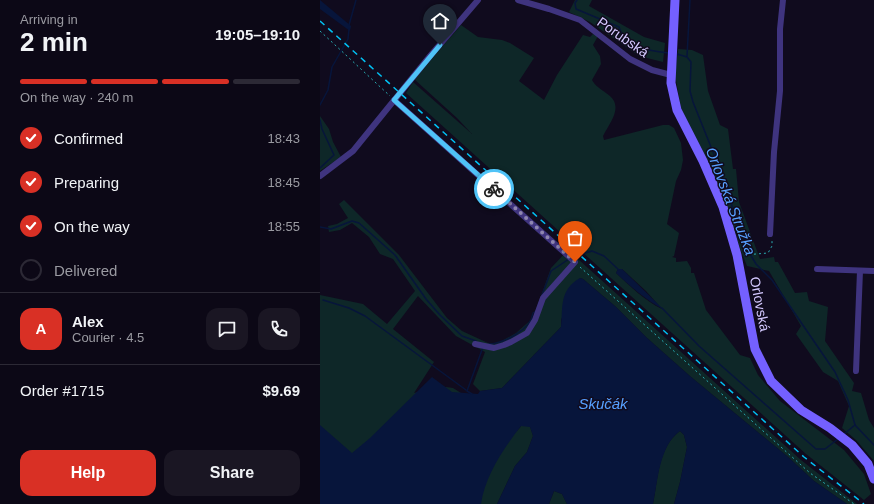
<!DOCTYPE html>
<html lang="en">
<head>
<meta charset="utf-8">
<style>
	body { margin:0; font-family:Helvetica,sans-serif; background:#1a1623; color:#f1f3f6; height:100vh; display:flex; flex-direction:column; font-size:15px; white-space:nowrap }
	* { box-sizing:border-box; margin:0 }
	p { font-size:13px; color:#9a9aa1 }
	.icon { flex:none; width:22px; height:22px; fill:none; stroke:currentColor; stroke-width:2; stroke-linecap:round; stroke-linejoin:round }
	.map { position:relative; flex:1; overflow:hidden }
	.details { display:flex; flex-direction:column; background:#0c0816; width:320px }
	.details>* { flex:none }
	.pin { position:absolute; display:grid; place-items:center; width:34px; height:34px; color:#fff; margin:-41px -17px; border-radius:50% 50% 50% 0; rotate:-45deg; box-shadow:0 0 4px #0007 }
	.pin .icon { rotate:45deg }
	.courier { position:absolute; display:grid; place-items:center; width:40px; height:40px; margin:-20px; border:3px solid #4fc3f7; border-radius:50%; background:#fff; color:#222; box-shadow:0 1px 5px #0007 }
	.summary em { font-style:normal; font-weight:700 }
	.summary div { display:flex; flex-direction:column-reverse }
	.summary { display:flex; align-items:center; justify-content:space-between; height:68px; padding:0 20px }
	h1 { font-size:26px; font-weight:700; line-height:30px }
	.bar { display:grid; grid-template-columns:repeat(4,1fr); gap:6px 4px; align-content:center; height:48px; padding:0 20px }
	.bar i { height:5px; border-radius:3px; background:#2c2935 }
	.bar .active { background:#d93025 }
	.bar p { grid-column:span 4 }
	.line { display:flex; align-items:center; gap:10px; padding:0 20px; border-top:1px solid #2c2935 }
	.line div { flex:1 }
	.round { display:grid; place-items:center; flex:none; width:42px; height:42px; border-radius:12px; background:#1a1623 }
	ol { padding:0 20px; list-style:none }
	li { display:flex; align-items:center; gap:12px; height:44px }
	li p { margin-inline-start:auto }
	li .icon { padding:4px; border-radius:50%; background:#d93025; color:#fff; stroke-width:4 }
	li:last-child { color:#9a9aa1 }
	li i { width:22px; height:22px; border:2px solid #2c2935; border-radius:50% }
	.cta { display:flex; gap:8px; margin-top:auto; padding:8px 20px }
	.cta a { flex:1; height:46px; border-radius:12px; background:#d93025; color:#fff; font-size:16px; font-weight:700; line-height:46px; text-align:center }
	.cta a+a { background:#1a1623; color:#f1f3f6 }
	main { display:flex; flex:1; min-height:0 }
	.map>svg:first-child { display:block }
	.green { fill:#0e2728; fill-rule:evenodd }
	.water { fill:#07153b }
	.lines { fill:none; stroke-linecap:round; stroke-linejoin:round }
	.stream { stroke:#07153b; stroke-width:1.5 }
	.path { stroke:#29adb3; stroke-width:1; stroke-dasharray:2 3; stroke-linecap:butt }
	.minor { stroke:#3f347f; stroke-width:6 }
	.secondary { stroke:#7460ff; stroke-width:9 }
	.rail { stroke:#00c2f4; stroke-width:1.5; stroke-dasharray:6 5; stroke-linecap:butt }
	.done { stroke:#8f86b0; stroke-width:4; stroke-dasharray:0 7.2 }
	.route { stroke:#4fc3f7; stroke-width:5 }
	.labels { text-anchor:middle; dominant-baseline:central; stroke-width:3; stroke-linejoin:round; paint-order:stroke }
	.street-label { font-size:14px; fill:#d4c9ff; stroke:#100b1e }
	.water-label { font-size:15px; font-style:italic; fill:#57a0ff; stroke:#100b1e }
</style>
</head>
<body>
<main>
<section class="details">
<div class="summary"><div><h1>2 min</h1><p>Arriving in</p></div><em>19:05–19:10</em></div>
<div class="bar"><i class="active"></i><i class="active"></i><i class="active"></i><i></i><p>On the way · 240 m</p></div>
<ol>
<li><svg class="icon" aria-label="check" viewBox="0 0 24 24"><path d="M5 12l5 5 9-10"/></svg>Confirmed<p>18:43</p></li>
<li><svg class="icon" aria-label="check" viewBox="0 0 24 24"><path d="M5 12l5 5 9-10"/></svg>Preparing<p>18:45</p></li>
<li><svg class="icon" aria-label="check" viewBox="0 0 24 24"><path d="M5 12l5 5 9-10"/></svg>On the way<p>18:55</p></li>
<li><i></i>Delivered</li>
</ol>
<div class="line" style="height:72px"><b class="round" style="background:#d93025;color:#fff">A</b><div><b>Alex</b><p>Courier · 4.5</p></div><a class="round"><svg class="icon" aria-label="chat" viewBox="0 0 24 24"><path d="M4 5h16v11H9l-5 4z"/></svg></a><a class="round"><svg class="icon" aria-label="phone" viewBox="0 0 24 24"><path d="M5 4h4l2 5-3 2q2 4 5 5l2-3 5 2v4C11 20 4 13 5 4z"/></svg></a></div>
<div class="line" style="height:52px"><div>Order #1715</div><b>$9.69</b></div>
<div class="cta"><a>Help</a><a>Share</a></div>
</section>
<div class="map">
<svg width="554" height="504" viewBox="0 0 554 504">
	<rect width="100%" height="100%" fill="#100b1e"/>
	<g class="green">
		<polygon points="255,0 272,0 269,6 324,37 345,43 343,62 319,56 270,22 249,12"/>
		<path d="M141,25L158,37L182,40L190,43L214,58L199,81L224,100L237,75L263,35L270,37L273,34L278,36L273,45L280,56L281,64L272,80C275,86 281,89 286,93C305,105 291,121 283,136L284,140L343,125H349L354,128L361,143L363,160L361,170L356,181L347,224L359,233L354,256L352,257L356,258V262L367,261L371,268V273H374L386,310L420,355L430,358L438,375L460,401L524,450L544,474L551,494L544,500L486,454L86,93L93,82L152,134L137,118L94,79ZM298,269H302L326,291L342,309C325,301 310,286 296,273Z"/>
		<polygon points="358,49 372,50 383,55 388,91 400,125 408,129 413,169 416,169 419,202 440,259 454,257 455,262 458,262 475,293 487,292 489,301 508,307 505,341 534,383 532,391 541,393 549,420 554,428 554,461 536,440 522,428 529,406 518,381 503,372 476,334 481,326 449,271 427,266 421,251 403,196 361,108 355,75"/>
		<polygon points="0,116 9,129 13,142 21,157 0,171"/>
		<polygon points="24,200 79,255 127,318 142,331 168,343 178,343 196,333 213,318 231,268 248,250 481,460 537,504 527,504 494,481 468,457 371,377 327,338 296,307 263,279 260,278 241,320 241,327 182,388 160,391 153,384 165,352 136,336 98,296 73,329 114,362 94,393 119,386 133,388 189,423 197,431 201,426 210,426 213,436 207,452 195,466 177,504 0,504 0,295 43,304 67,324 95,291 73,259 60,254 49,237 32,223 20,230 9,232 8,226 17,224 28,218 19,204"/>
		<path d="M360,431L364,435L367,447L360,482L354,504H333C338,480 338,447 360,431Z"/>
		<polygon points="234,491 242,494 247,504 229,504"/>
	</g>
	<g class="water">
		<polygon points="0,0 31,26 30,31 0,9"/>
		<path d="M298,269H302L344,310C326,300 311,287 296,273Z"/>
		<path d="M260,278L263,279L296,307L327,338L371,377L468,457L494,481L527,504H354L360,482L367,447L364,435L360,431C339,446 338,481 333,504H247L242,494L234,491L229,504H177L195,466L207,452L213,436L210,427L201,426C184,448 165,476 161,504H0V425L32,453L50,438L112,377L132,392L158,394L160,391L182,388L241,327C243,307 239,290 260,278Z"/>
	</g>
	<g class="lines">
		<g class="stream">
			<path d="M257,0L255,3L256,9L299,27C300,30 302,35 304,38C316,50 334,51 349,53"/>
			<polyline points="29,25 36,0"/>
			<polyline points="357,54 367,57 371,62 370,91 373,102 395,157 427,249 436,264 452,280 515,372 528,400 535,425 554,445"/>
			<polyline points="367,56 370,0"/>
			<polyline points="0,105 8,90 12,67 28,39 29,29"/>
			<polyline points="0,120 2,129 14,155 0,168"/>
			<polyline points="0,227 11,229 32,221 39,223 75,255 106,299 120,315 142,336 156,341"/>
			<polyline points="252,257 272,251 284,256 299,270"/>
			<polyline points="3,300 29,308 45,316 146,390"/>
			<polyline points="342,308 379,346 496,449 505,449 518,439"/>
			<path d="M169,344C184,343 211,330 213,313L216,311L231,271L249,259"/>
			<polyline points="152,394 147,391 163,347"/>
			<polyline points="524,434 535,425"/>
		</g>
		<g class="path">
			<polyline points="0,31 70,96"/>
			<polyline points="424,255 448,253 452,246 452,239"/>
			<polyline points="260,267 490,473 534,504"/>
		</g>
		<g class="minor">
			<polyline points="198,0 229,9 260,20 310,59 332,70 351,75"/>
			<polyline points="74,100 255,262 223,298 215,320 207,333 191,342 184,345 174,348 155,344"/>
			<polyline points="0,176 33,151 110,56 158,0"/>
			<polyline points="450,234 454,152 460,91 460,29 463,0"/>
			<polyline points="497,269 554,271"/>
			<polyline points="536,371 540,271"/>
		</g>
		<polyline class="secondary" points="355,0 351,83 357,110 383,161 403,207 417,255 435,349 451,381 481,410 510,428 532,445 548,464 554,479"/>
		<polyline class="rail" points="0,21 484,457 544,504"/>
	</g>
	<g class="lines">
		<polyline class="done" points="174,189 255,262"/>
		<polyline class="route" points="120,45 74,100 174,189"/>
	</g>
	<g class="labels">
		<g class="street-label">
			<text transform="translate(303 37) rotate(35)">Porubská</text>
			<text transform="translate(440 304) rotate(79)">Orlovská</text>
		</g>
		<g class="water-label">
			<text transform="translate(411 201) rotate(69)">Orlovská Stružka</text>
			<text x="283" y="403">Skučák</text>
		</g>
	</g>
</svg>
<div class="pin" style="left:255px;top:262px;background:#ea580c"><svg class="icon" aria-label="bag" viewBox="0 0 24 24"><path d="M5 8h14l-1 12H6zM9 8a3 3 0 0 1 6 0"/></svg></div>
<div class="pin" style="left:120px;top:45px;background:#1f2937"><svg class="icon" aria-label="home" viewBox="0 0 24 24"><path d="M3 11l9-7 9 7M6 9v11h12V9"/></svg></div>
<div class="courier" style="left:174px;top:189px"><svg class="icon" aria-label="bike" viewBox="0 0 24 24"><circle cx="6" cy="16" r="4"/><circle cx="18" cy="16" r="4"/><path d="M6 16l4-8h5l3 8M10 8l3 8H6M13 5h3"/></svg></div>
</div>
</main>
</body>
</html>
